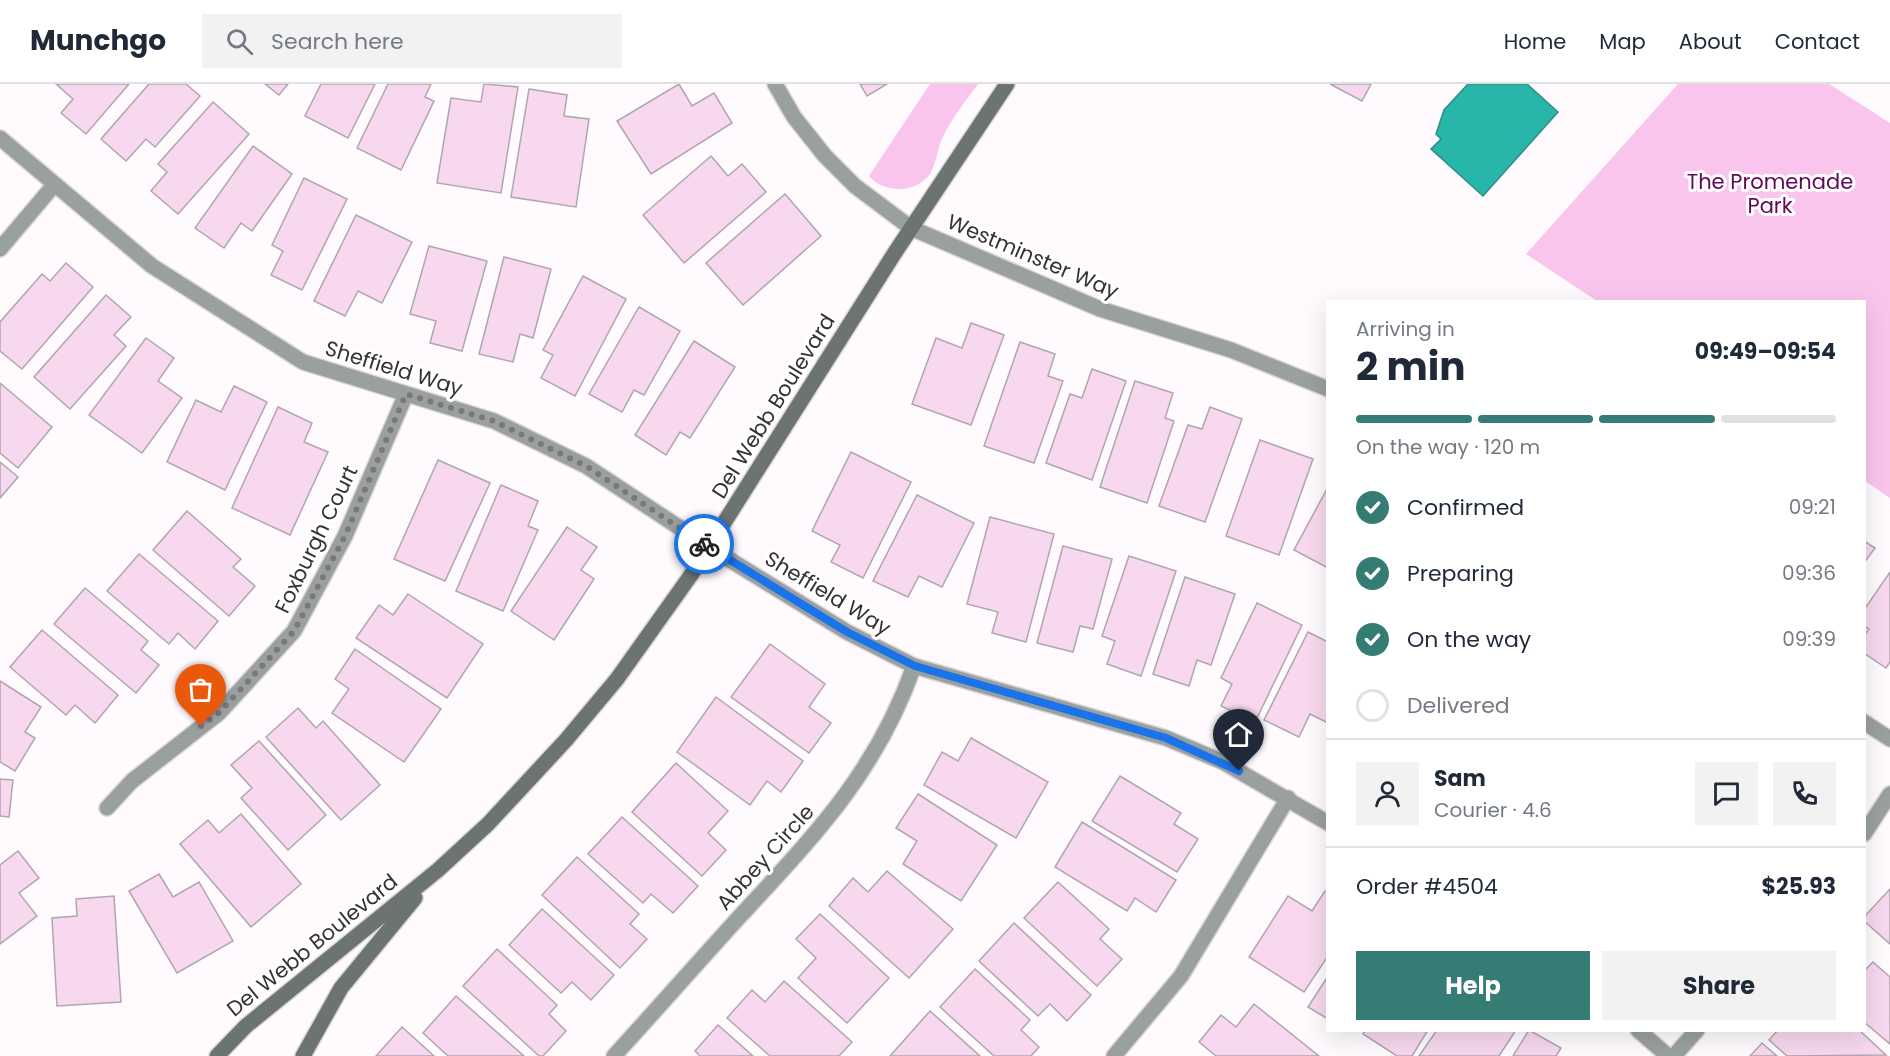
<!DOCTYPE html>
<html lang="en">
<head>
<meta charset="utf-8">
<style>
	body { margin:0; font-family:Poppins,sans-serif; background:#f2f2f3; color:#1f2937; height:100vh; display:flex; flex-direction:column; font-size:22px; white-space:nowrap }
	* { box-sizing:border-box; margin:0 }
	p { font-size:20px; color:#747a83 }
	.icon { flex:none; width:33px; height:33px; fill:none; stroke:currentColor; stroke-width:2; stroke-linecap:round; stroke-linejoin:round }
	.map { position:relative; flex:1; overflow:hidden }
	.panel { position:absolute; left:1326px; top:216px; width:540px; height:732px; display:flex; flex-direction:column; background:#fff; border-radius:0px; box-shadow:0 6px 24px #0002 }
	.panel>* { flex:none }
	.pin { position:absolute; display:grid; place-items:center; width:51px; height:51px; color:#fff; margin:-62px -26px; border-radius:50% 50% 50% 0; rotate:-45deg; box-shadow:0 0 6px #0007 }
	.pin .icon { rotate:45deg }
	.courier { position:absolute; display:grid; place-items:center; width:60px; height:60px; margin:-30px; border:4px solid #1a73e8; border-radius:50%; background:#fff; color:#222; box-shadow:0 2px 8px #0007 }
	.overview em { font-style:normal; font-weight:700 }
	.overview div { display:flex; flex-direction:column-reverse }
	.overview { display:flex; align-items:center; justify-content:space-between; height:102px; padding:0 30px }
	h1 { font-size:39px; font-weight:700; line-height:45px }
	.bar { display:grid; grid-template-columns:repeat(4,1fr); gap:9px 6px; align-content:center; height:72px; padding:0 30px }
	.bar i { height:8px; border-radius:4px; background:#e0e1e3 }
	.bar .on { background:#357c74 }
	.bar p { grid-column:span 4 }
	.line { display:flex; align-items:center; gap:15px; padding:0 30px; border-top:2px solid #e0e1e3 }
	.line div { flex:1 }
	.round { display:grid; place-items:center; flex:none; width:63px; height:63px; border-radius:0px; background:#f2f2f3 }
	ol { padding:0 30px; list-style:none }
	li { display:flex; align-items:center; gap:18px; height:66px }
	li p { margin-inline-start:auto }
	li .icon { padding:6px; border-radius:50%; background:#357c74; color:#fff; stroke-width:4 }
	li:last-child { color:#747a83 }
	li i { width:33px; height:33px; border:3px solid #e0e1e3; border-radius:50% }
	.action { display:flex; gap:12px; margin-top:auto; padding:12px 30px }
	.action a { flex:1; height:69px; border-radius:0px; background:#357c74; color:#fff; font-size:24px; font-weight:700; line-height:69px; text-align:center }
	.action a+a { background:#f2f2f3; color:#1f2937 }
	header { display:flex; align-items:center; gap:36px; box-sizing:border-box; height:84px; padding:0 30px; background:#fff; border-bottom:2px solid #e0e1e3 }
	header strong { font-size:28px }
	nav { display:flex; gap:33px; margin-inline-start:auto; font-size:21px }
	.search { width:420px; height:54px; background:#f2f2f3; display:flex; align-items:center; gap:15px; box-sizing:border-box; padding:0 21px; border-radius:0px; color:#747a83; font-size:22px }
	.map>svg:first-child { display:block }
	.green { fill:#fac5ed }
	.water { fill:#28b6aa; stroke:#2c8e87; stroke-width:1.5 }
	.building { fill:#f7d8ef; stroke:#b0a6ae; stroke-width:1.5 }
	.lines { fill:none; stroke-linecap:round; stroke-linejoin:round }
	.street-casing { stroke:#dad6d9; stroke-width:18 }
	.secondary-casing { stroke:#dad6d9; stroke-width:18 }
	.street { stroke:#9aa09f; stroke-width:15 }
	.secondary { stroke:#6c7473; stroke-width:15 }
	.done { stroke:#7b777a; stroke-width:6; stroke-dasharray:0 10.8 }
	.route { stroke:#1a73e8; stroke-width:8 }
	.labels { text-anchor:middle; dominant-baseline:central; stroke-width:6; stroke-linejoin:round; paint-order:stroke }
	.park-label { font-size:21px; fill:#620857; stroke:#fff }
	.street-label { font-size:21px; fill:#353134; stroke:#fff }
</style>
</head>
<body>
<header>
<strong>Munchgo</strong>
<div class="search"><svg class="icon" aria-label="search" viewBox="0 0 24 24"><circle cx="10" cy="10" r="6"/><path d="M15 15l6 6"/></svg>Search here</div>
<nav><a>Home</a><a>Map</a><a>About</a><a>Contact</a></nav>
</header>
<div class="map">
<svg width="1890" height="972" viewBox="0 0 1890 972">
	<rect width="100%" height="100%" fill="#fefafd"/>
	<g class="green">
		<path d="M930,0H978C966,17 950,36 942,55C937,66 937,78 930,90C917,109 884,110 869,92Z"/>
		<polygon points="1678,0 1829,0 1890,39 1890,414 1865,397 1864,218 1597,217 1526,170"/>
	</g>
	<polygon class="water" points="1468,0 1527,0 1558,28 1483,112 1431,65 1441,55 1436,50 1444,26"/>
	<g class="building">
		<polygon points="56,0 129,0 86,50 61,29 73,15"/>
		<polygon points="149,0 186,0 200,12 155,63 146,55 126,77 101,55"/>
		<polygon points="265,0 288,0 279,11"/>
		<polygon points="321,0 375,0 348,54 305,32"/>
		<polygon points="388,0 431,0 425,13 434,17 401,86 357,64"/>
		<polygon points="484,0 518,3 501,109 437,99 451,14 481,18"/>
		<polygon points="679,0 692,22 714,9 732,39 651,90 617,37"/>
		<polygon points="860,0 887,0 867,12"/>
		<polygon points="1330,0 1371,0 1362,17"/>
		<polygon points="529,5 567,11 564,32 589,35 576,123 511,113"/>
		<polygon points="213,18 249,50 178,130 151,107 167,88 158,80"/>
		<polygon points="253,62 292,90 252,147 241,139 224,164 195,144"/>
		<polygon points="711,72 728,92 742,80 766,108 684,179 643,131"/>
		<polygon points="304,94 347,115 302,206 271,191 283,167 272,161"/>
		<polygon points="785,110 821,152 743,221 706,179"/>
		<polygon points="356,131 412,158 382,219 358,207 345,232 314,217"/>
		<polygon points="429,162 487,177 462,267 430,259 436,237 410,230"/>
		<polygon points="504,173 551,185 533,254 520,250 513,278 479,270"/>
		<polygon points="66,179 93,203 22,285 0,267 0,238 42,190 50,197"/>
		<polygon points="583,192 626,215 575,312 541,294 553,271 543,266"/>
		<polygon points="106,211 131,233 114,251 126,262 70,325 34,293"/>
		<polygon points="639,223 680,247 644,311 634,306 622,328 589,310"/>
		<polygon points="971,239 1004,251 971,341 912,320 936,254 962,264"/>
		<polygon points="146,254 174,274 158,297 182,314 142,369 89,331"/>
		<polygon points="694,257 735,283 690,354 680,348 666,371 635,351"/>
		<polygon points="1020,258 1055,270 1048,292 1063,297 1034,379 984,362"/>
		<polygon points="1092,285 1126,297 1092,396 1046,379 1070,310 1082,314"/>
		<polygon points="1135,297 1173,309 1165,334 1174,337 1147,419 1100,403"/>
		<polygon points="0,299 52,343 18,384 0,369"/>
		<polygon points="234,302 267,318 225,406 167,378 196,316 221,328"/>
		<polygon points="278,323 312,339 304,358 328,368 290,451 232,424"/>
		<polygon points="1210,323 1242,335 1205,438 1159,422 1188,341 1202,345"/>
		<polygon points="1260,356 1313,375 1279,471 1226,452"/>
		<polygon points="851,368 911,398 863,494 831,478 840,461 812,447"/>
		<polygon points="438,376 490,399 445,497 394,475"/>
		<polygon points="0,378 18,393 0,414"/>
		<polygon points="501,401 538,417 528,442 538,446 503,527 456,507"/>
		<polygon points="1328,403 1328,484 1294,466"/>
		<polygon points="917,411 974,439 942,503 919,492 908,513 873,497"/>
		<polygon points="187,427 241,475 233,483 255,502 229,532 153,466"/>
		<polygon points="990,433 1054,450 1026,558 992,549 998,528 967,520"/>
		<polygon points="567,443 597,463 581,486 594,495 554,556 511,527"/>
		<polygon points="1864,457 1875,464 1864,479"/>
		<polygon points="1063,462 1112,475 1093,545 1080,542 1073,568 1037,559"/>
		<polygon points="139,470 218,537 195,565 178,549 169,560 107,507"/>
		<polygon points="1129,472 1176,487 1141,592 1107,580 1115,557 1102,552"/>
		<polygon points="1890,488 1890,578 1886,584 1864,569 1864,552 1869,545 1864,542 1864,526"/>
		<polygon points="1185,493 1235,510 1211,581 1197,576 1189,602 1153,590"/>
		<polygon points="85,504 148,557 141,566 159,581 136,609 54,540"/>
		<polygon points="408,510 483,560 447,614 356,554 379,521 393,531"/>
		<polygon points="1257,519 1302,541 1255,638 1221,622 1232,600 1221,594"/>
		<polygon points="42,546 118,611 95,639 75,621 66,631 10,583"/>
		<polygon points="1308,548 1328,558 1328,639 1310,630 1299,653 1264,636"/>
		<polygon points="770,560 825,600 809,623 831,639 809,669 731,613"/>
		<polygon points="355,565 441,625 404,678 332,629 349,605 335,595"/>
		<polygon points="0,597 41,623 25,648 35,654 15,687 0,678"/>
		<polygon points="716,613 803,677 781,708 767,697 750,721 677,668"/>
		<polygon points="298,624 316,644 323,637 380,701 341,736 266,653"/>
		<polygon points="971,654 1048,698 1016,754 924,701 942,668 958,677"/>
		<polygon points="259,657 326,731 288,766 241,714 252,704 231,681"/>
		<polygon points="676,679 728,727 708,749 726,766 702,792 632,728"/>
		<polygon points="1120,692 1181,729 1174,740 1198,755 1177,788 1092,737"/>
		<polygon points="0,695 13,696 9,733 0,732"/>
		<polygon points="918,710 997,761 961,817 903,780 917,757 896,744"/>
		<polygon points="241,730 301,800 251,843 180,760 208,736 219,749"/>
		<polygon points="622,733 698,802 673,829 651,810 643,819 588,770"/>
		<polygon points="1082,738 1176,796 1156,828 1135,814 1127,827 1055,783"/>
		<polygon points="18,767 39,794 19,809 37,832 0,860 0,781"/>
		<polygon points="577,773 639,830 630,840 647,855 620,884 542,811"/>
		<polygon points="887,787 953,845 909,894 829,822 853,794 868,808"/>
		<polygon points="159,790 173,813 199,798 233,857 177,889 129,807"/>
		<polygon points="1058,798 1109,845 1100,855 1122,875 1097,902 1024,834"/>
		<polygon points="1890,805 1890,860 1864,837 1864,833"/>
		<polygon points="1325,807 1328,809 1328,872 1304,908 1249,873 1288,812 1312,827"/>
		<polygon points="114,812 121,918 57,922 52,834 77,832 76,815"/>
		<polygon points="542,825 614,891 591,916 572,898 561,909 509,861"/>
		<polygon points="820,830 889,894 847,939 798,894 816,874 796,855"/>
		<polygon points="1014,839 1091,911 1067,937 1050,920 1038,932 979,877"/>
		<polygon points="497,865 557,921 549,930 566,947 543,972 539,972 463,902"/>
		<polygon points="1873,878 1890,893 1890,960 1864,938 1864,887"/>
		<polygon points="975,885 1030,936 1021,946 1039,963 1031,972 994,972 940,923"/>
		<polygon points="1328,892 1328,935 1308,923"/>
		<polygon points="784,897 852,958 839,972 770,972 727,934 752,906 765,918"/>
		<polygon points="456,912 524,972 448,972 423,949"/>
		<polygon points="1254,920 1319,972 1216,972 1199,958 1221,931 1236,943"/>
		<polygon points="930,927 980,972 890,972"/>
		<polygon points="718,941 753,972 700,972 695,967"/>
		<polygon points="402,943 434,972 376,972"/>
		<polygon points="1365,946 1428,946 1412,972 1397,972 1363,950"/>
		<polygon points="1437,946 1516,946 1499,972 1419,972"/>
		<polygon points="1529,946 1561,964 1556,972 1513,972"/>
		<polygon points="1778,946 1859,946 1886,971 1787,972 1769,956"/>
		<polygon points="1762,959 1777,972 1750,972"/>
	</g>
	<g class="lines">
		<g class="street-casing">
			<g id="street">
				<polyline points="775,0 794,33 825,72 855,102 911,144 1100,225 1231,266 1328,305"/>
				<polyline points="0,54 152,182 303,278 494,337 586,382 709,463 847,548 914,582 1166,654 1223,678 1328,739"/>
				<polyline points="0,165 54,101"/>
				<polyline points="1864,638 1890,655"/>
				<polyline points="107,724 132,697 219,629 294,547 345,452 406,310"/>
				<polyline points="1864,750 1890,710"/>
				<polyline points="1638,946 1668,972"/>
				<path d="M614,972C657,925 699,877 742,830C816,750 877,687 914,582"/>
				<polyline points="1114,972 1181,892 1288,714"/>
				<polyline points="1674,972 1697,946"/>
			</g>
		</g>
		<g class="secondary-casing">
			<g id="secondary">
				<polyline points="217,972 246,942 438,786 488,740 566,656 617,595 691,491 894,170 1007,0"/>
				<polyline points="303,972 341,904 415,814"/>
			</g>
		</g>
		<use href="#street" class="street"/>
		<use href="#secondary" class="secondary"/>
	</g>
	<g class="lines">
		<polyline class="done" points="201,642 219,629 294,547 345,452 406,310 494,337 586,382 704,460"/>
		<polyline class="route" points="704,460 847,548 915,582 1166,654 1239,687"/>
	</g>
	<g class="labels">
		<g class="park-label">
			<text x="1770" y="97">The Promenade<tspan x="1770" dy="24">Park</tspan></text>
		</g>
		<g class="street-label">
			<text transform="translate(1033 172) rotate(23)">Westminster Way</text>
			<text transform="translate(394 284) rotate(17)">Sheffield Way</text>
			<text transform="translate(773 322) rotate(-58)">Del Webb Boulevard</text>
			<text transform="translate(316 455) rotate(-64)">Foxburgh Court</text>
			<text transform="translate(828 509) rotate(31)">Sheffield Way</text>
			<text transform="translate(765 773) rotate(-48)">Abbey Circle</text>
			<text transform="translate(312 861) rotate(-39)">Del Webb Boulevard</text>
		</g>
	</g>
</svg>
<div class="pin" style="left:201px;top:642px;background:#ea580c"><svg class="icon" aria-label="bag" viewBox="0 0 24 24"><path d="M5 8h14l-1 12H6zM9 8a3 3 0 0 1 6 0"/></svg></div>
<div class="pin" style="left:1239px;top:687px;background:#1f2937"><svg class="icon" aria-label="home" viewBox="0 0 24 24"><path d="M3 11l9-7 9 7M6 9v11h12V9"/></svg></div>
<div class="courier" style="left:704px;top:460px"><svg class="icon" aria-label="bike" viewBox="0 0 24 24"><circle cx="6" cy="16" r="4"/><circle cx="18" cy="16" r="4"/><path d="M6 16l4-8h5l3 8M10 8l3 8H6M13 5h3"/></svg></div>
<section class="panel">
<div class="overview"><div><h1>2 min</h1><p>Arriving in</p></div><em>09:49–09:54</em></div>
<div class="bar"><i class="on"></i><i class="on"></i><i class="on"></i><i></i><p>On the way · 120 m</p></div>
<ol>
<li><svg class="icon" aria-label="check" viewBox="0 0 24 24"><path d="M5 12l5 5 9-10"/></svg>Confirmed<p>09:21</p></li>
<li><svg class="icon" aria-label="check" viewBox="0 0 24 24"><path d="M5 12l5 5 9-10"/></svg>Preparing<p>09:36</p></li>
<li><svg class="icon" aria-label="check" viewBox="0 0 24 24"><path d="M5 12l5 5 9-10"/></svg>On the way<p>09:39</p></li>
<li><i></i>Delivered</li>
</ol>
<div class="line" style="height:108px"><a class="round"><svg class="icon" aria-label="person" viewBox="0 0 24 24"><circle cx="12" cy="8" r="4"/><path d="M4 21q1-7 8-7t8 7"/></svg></a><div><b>Sam</b><p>Courier · 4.6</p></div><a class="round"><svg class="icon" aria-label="chat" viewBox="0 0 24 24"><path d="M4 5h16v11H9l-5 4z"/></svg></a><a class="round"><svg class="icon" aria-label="phone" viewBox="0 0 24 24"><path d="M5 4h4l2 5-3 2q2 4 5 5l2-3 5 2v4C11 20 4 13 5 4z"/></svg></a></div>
<div class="line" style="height:78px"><div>Order #4504</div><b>$25.93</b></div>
<div class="action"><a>Help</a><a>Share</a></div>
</section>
</div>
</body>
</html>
